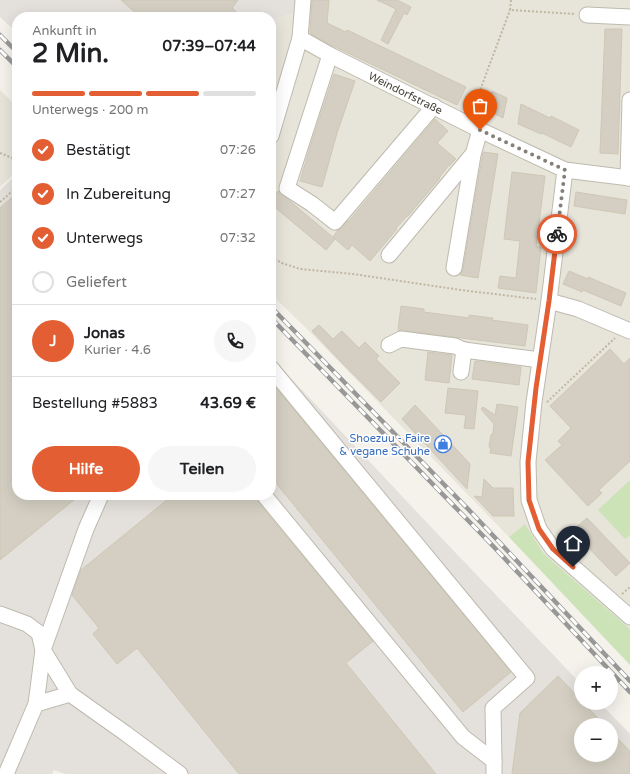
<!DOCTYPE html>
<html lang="de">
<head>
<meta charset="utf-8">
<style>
	body { margin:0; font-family:"Varela Round",sans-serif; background:#f6f6f6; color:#202124; height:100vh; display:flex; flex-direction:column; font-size:15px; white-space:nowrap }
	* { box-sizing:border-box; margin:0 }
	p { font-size:13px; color:#757577 }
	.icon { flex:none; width:22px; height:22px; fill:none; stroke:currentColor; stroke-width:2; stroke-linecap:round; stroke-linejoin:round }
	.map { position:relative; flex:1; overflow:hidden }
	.panel { position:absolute; left:12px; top:12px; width:264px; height:488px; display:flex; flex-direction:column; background:#fff; border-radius:16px; box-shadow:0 4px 16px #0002 }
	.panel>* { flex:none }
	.tools { position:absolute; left:574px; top:666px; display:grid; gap:8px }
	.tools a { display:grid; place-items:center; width:44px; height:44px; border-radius:50%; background:#fff; box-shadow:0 4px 16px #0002; font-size:20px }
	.pin { position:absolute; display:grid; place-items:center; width:34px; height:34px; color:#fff; margin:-41px -17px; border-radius:50% 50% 50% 0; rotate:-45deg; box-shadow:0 0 4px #0007 }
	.pin .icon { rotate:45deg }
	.courier { position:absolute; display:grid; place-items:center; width:40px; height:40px; margin:-20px; border:3px solid #e35e33; border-radius:50%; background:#fff; color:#222; box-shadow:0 1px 5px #0007 }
	.summary em { font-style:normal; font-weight:700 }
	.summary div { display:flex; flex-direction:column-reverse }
	.summary { display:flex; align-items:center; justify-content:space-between; height:68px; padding:0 20px }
	h1 { font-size:26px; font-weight:700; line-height:30px }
	.bar { display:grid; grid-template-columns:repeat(4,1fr); gap:6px 4px; align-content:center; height:48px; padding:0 20px }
	.bar i { height:5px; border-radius:3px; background:#e0e0e0 }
	.bar .selected { background:#e35e33 }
	.bar p { grid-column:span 4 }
	.line { display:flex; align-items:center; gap:10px; padding:0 20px; border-top:1px solid #e0e0e0 }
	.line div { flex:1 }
	.round { display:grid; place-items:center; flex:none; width:42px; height:42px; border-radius:21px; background:#f6f6f6 }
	ol { padding:0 20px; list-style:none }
	li { display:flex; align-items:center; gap:12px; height:44px }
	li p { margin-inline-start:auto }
	li .icon { padding:4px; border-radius:50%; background:#e35e33; color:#fff; stroke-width:4 }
	li:last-child { color:#757577 }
	li i { width:22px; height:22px; border:2px solid #e0e0e0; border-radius:50% }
	.action { display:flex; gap:8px; margin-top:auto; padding:8px 20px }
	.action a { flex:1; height:46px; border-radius:24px; background:#e35e33; color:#fff; font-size:16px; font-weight:700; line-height:46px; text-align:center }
	.action a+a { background:#f6f6f6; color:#202124 }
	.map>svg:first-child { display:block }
	.residential { fill:#e7e4da }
	.industrial { fill:#e4e1dc; fill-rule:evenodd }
	.green { fill:#cce3b8 }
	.building { fill:#d4cfc2; stroke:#cec7b5 }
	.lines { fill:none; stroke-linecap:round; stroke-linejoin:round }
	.minor-casing { stroke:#bebaae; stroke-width:17 }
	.path { stroke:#bfb7a1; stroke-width:2; stroke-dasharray:2 2; stroke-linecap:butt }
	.minor { stroke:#fff; stroke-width:15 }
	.rail-casing { stroke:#989898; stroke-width:4.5 }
	.rail { stroke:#fff; stroke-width:3; stroke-dasharray:9; stroke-linecap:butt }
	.done { stroke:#848078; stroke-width:4; stroke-dasharray:0 7.2 }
	.route { stroke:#e35e33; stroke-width:5 }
	.labels { text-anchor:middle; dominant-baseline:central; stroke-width:3; stroke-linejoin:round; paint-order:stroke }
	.street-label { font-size:11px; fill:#47433a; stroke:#fff }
	.shop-label { font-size:11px; fill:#366cbe; stroke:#fff; text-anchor:end }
</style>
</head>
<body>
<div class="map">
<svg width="630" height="774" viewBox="0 0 630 774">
	<rect width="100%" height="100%" fill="#f4f2eb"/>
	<g class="residential">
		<polygon points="305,0 630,0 630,629 544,554 525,524 509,537 307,329 271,294 271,20 300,11"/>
		<polygon points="0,90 17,107 17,171 0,187"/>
	</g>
	<g class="industrial">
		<polygon points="0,0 301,0 300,11 271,20 271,17 17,17 17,33 0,17"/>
		<path d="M17,174V495H271V357L432,528L581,684V703H600L630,734V774H65L54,770L52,774H0V190ZM581,725H611V755H581Z"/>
	</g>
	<g class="green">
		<polygon points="630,480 630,535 625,539 598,510"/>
		<polygon points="525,524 544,554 630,629 630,665 509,537"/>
	</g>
	<g class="building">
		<polygon points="121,0 238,0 232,8 242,17 140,17"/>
		<polygon points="312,0 329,0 327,23 346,32 347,30 466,87 457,105 329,44 311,34 310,32"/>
		<polygon points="377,0 397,0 411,7 407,15 404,13 388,44 381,40 396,9"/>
		<polygon points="605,29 622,29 618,154 600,153"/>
		<polygon points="334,74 355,81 337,133 322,187 300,181 311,144"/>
		<polygon points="492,91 507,98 503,118 484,108"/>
		<polygon points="521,104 550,118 551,116 579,130 571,147 542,133 541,134 518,124"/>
		<polygon points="435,119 448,131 437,143 456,159 450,165 449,165 439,178 440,178 408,216 407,216 396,228 397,229 370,261 352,245 348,250 333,237 338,230 342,228 347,221 348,222"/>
		<polygon points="483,152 498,154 478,278 460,275 463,269"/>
		<polygon points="512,172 545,176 536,247 541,247 536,293 498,288 500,276 516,278 520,241 504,239"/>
		<polygon points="278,191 335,239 326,250 271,204 271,199"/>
		<polygon points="576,192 627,200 625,214 574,206"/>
		<polygon points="17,193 17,474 11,479 17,486 17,495 80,495 0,560 0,208"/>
		<polygon points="569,271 588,279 588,277 626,293 621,306 583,290 582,292 563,284"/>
		<polygon points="401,306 424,309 424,312 469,318 469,315 484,317 493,318 492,320 528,325 525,346 398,330"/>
		<polygon points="319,325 333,339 342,331 359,348 365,342 379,356 376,359 400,383 381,402 343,364 312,331"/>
		<polygon points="610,349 624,364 630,358 630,461 599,490 602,493 588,506 545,460 562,445 558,441 571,428 550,406"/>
		<polygon points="428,352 452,355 449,383 425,380"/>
		<polygon points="475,361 521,367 519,385 472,379"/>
		<polygon points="271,382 511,672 463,712 271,477"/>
		<polygon points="448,388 478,391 474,429 464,428 466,415 445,413"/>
		<polygon points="497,404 518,407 511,456 490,453 491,449 489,446 490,441 491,435 493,433 494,424 481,409 483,407 495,415"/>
		<polygon points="415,405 470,464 467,489 402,419"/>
		<polygon points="484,479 493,488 513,488 514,516 493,516 474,496 482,497"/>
		<polygon points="173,495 254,495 257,501 373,641 346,663 436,774 239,774 137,648 117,664 93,634 99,628 72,595 81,570"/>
		<polygon points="587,518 630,563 616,576 572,531"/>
		<polygon points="558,676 581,700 581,703 583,703 605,725 581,725 581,755 611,755 611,732 630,751 630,774 512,774 520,713"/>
	</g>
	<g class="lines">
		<g class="minor-casing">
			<g id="minor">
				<polyline points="587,15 630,17"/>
				<path id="s1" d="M300,38L330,55L480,130L565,170L630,178"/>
				<polyline points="330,55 287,188 312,204 335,222 434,106"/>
				<polyline points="271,136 300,38 303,0"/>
				<polyline points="565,170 549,301 534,402 528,462 529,500 539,529 553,549 630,617"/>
				<polyline points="628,178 630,100"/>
				<polyline points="389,255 472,155"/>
				<polyline points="454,268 473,155 480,130"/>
				<polyline points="549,301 578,309 630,331"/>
				<polyline points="389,345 401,339 455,346 464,350"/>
				<polyline points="271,368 527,678 493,708 494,761"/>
				<polyline points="461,372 464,350 540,360"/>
				<polyline points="264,495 463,737 494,761 494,774"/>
				<polyline points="0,614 27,624 39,633 43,650 70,694 125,733 180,774"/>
				<polyline points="36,704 70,694"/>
				<polyline points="6,774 36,704 43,650 86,529 101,495"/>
			</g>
		</g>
		<g class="path">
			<polyline points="511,0 510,10 574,14"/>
			<polyline points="472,112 510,10"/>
			<polyline points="0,153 17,160"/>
			<polyline points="0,202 17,187"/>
			<polyline points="271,257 282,263 300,269 353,274 461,290 536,299"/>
			<polyline points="547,402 615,338"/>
			<polyline points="622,594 630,587"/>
		</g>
		<use href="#minor" class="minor"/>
		<g class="rail-casing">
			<g id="rail">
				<polyline points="0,35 17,52"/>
				<polyline points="0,50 17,67"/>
				<polyline points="271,307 469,510 630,681"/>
				<polyline points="271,318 493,546 630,692"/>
			</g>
		</g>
		<use href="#rail" class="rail"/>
	</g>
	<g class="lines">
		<polyline class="done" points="480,130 565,170 557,234"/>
		<polyline class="route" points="557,234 549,301 536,388 528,462 529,500 539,529 553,549 573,567"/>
	</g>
	<defs>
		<g id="shop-ring" transform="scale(0.9)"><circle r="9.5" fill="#fff" stroke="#3f7fe0" stroke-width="1.5"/><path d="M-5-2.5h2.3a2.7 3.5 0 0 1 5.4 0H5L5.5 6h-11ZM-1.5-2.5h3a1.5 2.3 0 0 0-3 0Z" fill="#3f7fe0"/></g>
	</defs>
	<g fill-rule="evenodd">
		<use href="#shop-ring" x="443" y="444"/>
	</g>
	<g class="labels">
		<g class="street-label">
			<text stroke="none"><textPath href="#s1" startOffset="119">Weindorfstraße</textPath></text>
		</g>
		<g class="shop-label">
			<text x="430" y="438">Shoezuu - Faire<tspan x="430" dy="13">&amp; vegane Schuhe</tspan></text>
		</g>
	</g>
</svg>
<div class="tools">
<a>+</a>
<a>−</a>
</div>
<div class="pin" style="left:480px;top:130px;background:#ea580c"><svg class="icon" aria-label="bag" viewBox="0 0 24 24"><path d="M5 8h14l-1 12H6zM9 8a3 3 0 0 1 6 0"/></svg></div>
<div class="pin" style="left:573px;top:567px;background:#1f2937"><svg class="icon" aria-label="home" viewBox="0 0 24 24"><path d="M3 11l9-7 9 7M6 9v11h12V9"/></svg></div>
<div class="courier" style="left:557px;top:234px"><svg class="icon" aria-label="bike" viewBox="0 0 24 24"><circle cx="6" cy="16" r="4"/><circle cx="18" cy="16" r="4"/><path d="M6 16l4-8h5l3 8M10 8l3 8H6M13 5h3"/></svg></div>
<section class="panel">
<div class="summary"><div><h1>2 Min.</h1><p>Ankunft in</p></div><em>07:39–07:44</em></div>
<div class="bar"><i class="selected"></i><i class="selected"></i><i class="selected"></i><i></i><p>Unterwegs · 200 m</p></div>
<ol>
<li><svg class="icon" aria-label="check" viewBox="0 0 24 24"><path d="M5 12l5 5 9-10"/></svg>Bestätigt<p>07:26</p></li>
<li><svg class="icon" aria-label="check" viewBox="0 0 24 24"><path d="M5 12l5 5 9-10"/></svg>In Zubereitung<p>07:27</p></li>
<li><svg class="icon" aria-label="check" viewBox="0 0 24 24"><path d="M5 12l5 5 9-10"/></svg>Unterwegs<p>07:32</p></li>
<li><i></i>Geliefert</li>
</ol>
<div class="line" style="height:72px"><b class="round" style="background:#e35e33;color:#fff">J</b><div><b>Jonas</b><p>Kurier · 4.6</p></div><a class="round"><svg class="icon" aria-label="phone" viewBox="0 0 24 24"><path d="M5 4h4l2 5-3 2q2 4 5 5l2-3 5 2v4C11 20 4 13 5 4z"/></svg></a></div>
<div class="line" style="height:52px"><div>Bestellung #5883</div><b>43.69 €</b></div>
<div class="action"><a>Hilfe</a><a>Teilen</a></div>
</section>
</div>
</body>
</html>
